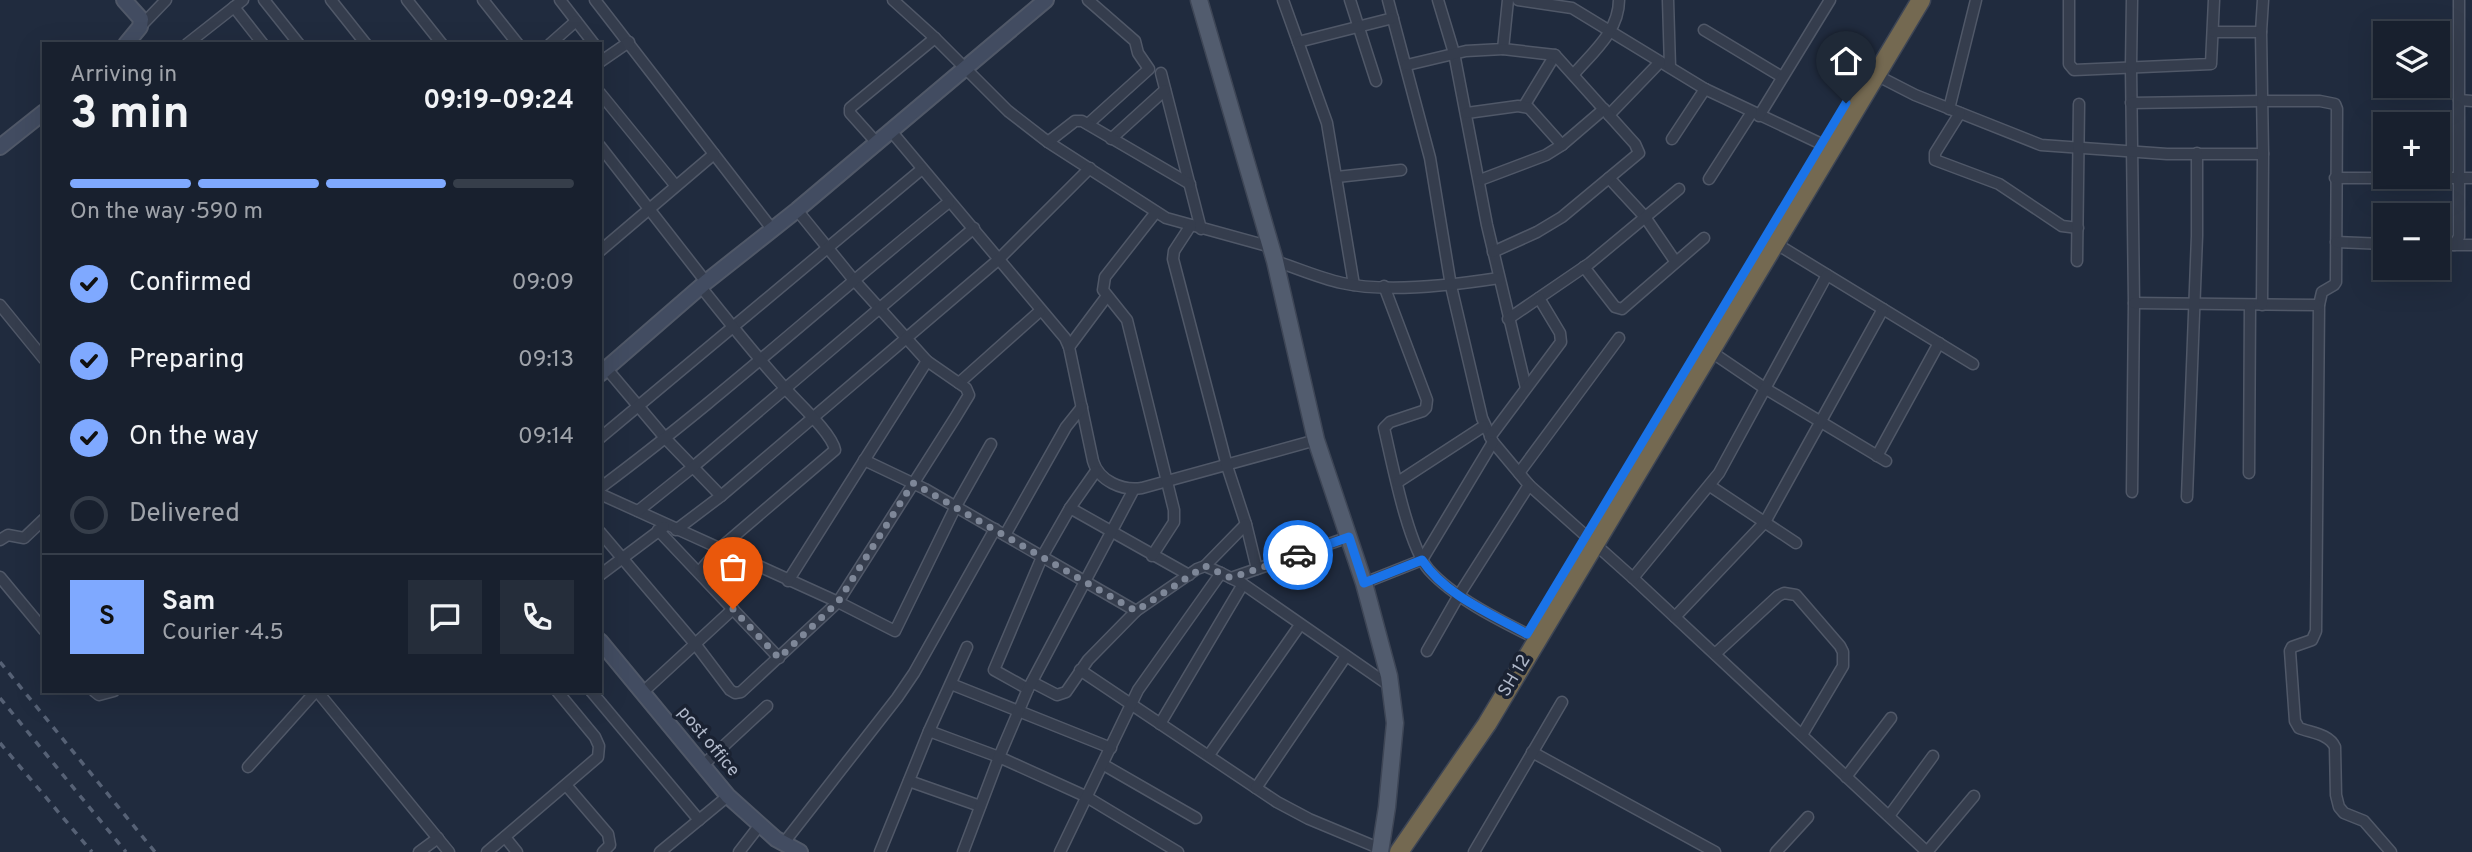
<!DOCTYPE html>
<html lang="en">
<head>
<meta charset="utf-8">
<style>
	body { margin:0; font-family:Overpass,sans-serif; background:#252d3a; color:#f1f3f6; height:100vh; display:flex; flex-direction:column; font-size:26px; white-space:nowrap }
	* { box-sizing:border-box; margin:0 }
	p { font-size:23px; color:#9fa3aa }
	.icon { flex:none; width:38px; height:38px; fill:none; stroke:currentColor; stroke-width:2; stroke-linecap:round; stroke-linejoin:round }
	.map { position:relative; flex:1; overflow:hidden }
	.details { position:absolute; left:42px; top:42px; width:560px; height:651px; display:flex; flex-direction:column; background:#18202e; border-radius:0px; box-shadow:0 7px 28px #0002,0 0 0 2px #363e4a }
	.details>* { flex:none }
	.fabs { position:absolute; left:2373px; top:21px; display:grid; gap:14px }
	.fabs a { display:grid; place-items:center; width:77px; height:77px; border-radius:0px; background:#18202e; box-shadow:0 7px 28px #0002,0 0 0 2px #363e4a; font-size:35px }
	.pin { position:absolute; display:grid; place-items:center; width:60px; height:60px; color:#fff; margin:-72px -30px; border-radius:50% 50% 50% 0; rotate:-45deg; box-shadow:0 0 7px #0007 }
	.pin .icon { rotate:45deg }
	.courier { position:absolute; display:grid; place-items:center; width:70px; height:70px; margin:-35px; border:5px solid #1a73e8; border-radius:50%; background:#fff; color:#222; box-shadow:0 2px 9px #0007 }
	.head em { font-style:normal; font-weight:700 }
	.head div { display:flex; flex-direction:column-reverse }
	.head { display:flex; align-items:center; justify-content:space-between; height:119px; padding:0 28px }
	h1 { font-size:46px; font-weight:700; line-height:52px }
	.bar { display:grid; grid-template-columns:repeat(4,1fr); gap:10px 7px; align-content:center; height:84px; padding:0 28px }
	.bar i { height:9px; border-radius:5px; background:#363e4a }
	.bar .current { background:#7fa9ff }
	.bar p { grid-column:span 4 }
	.line { display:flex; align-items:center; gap:18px; padding:0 28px; border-top:2px solid #363e4a }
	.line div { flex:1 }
	.round { display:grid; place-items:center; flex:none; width:74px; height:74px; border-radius:0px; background:#252d3a }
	ol { padding:0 28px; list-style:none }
	li { display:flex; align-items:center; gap:21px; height:77px }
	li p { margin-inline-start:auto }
	li .icon { padding:7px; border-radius:50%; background:#7fa9ff; color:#111; stroke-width:4 }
	li:last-child { color:#9fa3aa }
	li i { width:38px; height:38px; border:4px solid #363e4a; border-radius:50% }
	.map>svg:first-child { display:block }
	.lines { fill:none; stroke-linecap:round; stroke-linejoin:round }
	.street-casing { stroke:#505868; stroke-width:13 }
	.secondary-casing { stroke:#505868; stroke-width:18 }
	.primary-casing { stroke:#3e4656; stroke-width:19 }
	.highway-casing { stroke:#3d4555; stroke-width:21 }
	.street { stroke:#353d4d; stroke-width:10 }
	.secondary { stroke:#424c61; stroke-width:14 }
	.primary { stroke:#525c6e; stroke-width:16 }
	.highway { stroke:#746951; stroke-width:18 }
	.rail { stroke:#566175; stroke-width:3.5; stroke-dasharray:7 7; stroke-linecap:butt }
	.done { stroke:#7e8798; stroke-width:7; stroke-dasharray:0 12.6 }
	.route { stroke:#1a73e8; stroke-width:9 }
	.labels { text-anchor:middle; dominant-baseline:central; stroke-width:7; stroke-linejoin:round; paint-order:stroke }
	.street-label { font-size:18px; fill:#b0b8c9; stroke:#1a2232 }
</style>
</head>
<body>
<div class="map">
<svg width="2472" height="852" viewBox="0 0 2472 852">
	<rect width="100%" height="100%" fill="#202b3e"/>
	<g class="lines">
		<g class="street-casing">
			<g id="street">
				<polyline points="264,0 299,44"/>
				<polyline points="331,0 366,44"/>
				<polyline points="407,0 442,44"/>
				<polyline points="483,0 518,44"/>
				<polyline points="560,0 594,44"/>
				<polyline points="595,0 772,229"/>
				<polyline points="893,0 935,38 1008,111 1048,142 1166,218 1271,247"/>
				<polyline points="1283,0 1327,123 1354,285"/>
				<polyline points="1350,0 1376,81"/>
				<polyline points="1388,0 1430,158 1451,286 1482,418 1493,442 1529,485 1633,578 1927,852 1974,796"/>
				<polyline points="1438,0 1454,53 1487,225 1526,388"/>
				<polyline points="1518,0 1572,8 1705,89 1832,149"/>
				<polyline points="1668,0 1670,67"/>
				<polyline points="2069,0 2069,64 2074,70 2211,64 2214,0"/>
				<polyline points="2132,0 2131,67 2134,303 2132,492"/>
				<polyline points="234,7 263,44"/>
				<polyline points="140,27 166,0"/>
				<polyline points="1704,30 1782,77"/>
				<polyline points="2214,32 2261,32"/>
				<polyline points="1298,42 1393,18"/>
				<polyline points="187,44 243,0"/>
				<polyline points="550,44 576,21"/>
				<polyline points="600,62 629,42"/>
				<polyline points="1407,65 1466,51 1503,49 1508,0"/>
				<polyline points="1161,73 1201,229"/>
				<path d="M1574,74C1593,52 1619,31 1619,0"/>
				<polyline points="1876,75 1915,95 2041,145 2167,154 2263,154"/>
				<polyline points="600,93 675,185"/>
				<polyline points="2459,100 2472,101"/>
				<path d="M2131,103L2262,101H2320L2335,104L2337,109L2336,282L2334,285L2322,292L2319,305L2316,631L2312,640L2292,647L2290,651L2295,721L2299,728C2312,733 2329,734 2335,747L2336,795L2339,807L2344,813L2364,821L2391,852"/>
				<polyline points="1524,106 1555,55"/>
				<polyline points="1949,109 1976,0"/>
				<polyline points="1467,113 1518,106 1529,108 1562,145"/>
				<polyline points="1960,113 1935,153 1935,160 1999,184 2062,226 2078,228"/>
				<polyline points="1609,115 1660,62"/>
				<polyline points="1759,116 1830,0"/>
				<polyline points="1088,124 1149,69 1138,53 1135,41 1088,0"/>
				<path d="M891,131L1065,338L1069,347L1093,461C1099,481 1122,491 1142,488L1316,440"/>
				<polyline points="1111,139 1165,90"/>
				<polyline points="1672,139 1705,89"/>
				<polyline points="876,142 850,113 850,108 935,38"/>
				<polyline points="1048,142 1075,121 1082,121 1190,184"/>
				<polyline points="600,146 706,282"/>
				<polyline points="1337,177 1401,170"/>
				<polyline points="1609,178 1645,217 1675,261"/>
				<polyline points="2335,178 2472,178"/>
				<polyline points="1709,179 1752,112"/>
				<polyline points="1480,180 1546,155 1562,145 1604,109"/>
				<polyline points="797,210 853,279 927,361"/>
				<polyline points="1191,225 1174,251 1173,259 1227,466 1246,524 1257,569"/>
				<polyline points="2336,242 2385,244"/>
				<polyline points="1775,243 1973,364"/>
				<polyline points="2438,245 2454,245 2459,237 2459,0"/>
				<polyline points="2454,245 2472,245"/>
				<polyline points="600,251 714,154"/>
				<polyline points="1493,252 1537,232 1562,217 1639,153 1635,144 1555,55 1503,49"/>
				<path d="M1275,261C1297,268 1319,278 1342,283C1386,293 1454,285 1499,278"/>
				<polyline points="2077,261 2079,104"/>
				<polyline points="1584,267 1615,307 1622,309 1704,238"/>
				<path d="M1384,286L1427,400L1426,408L1423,411L1390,422L1384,428C1392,462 1408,546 1429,570C1455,599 1503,622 1537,639"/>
				<polyline points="2134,303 2319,305"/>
				<polyline points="0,305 44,359"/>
				<polyline points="2262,305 2263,154 2261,32 2263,0"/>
				<polyline points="1508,319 1590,263 1679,189"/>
				<polyline points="1069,347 1107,296"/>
				<polyline points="1710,351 1766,389 1886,461"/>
				<polyline points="607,369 666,439 721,496"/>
				<polyline points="959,383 1040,311"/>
				<polyline points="1490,437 1561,342 1560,333 1539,298"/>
				<polyline points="600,438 922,169"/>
				<polyline points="1877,456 1939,343"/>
				<polyline points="864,460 925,489 1136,611"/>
				<polyline points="1519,473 1619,338"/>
				<polyline points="2249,473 2250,305"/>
				<polyline points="1398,482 1484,426"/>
				<polyline points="1710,486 1796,543"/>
				<path d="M600,488C721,398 832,296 949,202"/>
				<polyline points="600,494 838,602 895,631 956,506 991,444"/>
				<polyline points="2187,497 2197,236 2197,153"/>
				<polyline points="1070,508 1189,575"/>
				<polyline points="638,511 693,467 974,228"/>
				<polyline points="658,530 779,658"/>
				<polyline points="676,530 721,496 998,260 1090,168"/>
				<polyline points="600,532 696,645 730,690 735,693 741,692 838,602 955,418 969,395 966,388 927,361 788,581"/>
				<polyline points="1005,535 1066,427 1082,407"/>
				<polyline points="0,540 8,535 24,538 44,519"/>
				<polyline points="1152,556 1174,522 1174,510 1127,320 1103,290 1105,277 1156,212"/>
				<polyline points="1205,566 1246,524"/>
				<path d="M699,572L719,549L835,450C832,433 796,401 784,387C755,355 728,321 701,287"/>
				<polyline points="600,575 664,527"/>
				<polyline points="0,577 44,630"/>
				<polyline points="1231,578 1349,537"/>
				<polyline points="1633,578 1719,473 1827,275"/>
				<polyline points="1364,583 1422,560 1493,442"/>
				<polyline points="1675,617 1765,522 1883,309"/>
				<polyline points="1427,651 1459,595 1529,485"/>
				<polyline points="1715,654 1778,596 1784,593 1796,595 1840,646 1843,652 1843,666 1802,735"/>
				<polyline points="1080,670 1277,802 1309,819 1381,849"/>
				<polyline points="1032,682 1057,695 1066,692 1088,660 1136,611 1197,569 1205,566 1221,573"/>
				<polyline points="951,684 1111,748"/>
				<polyline points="1028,689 994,670 1042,557 1070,508 1096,471"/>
				<polyline points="94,691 99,695 114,691"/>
				<polyline points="317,691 449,852"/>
				<polyline points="591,691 699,820"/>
				<polyline points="643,692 733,609"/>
				<polyline points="1160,724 1243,584"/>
				<polyline points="929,731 999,757 1085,796 1178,852"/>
				<polyline points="1532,752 1715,852"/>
				<polyline points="1209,755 1300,625"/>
				<polyline points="1104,765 1196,818"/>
				<polyline points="702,766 767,706"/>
				<polyline points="248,767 316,691"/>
				<polyline points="1846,777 1891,718"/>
				<polyline points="909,781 980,806"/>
				<polyline points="566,785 608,834 610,845 603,852"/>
				<polyline points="1256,788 1346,656"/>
				<polyline points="1889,816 1933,756"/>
				<polyline points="505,837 517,852"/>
				<polyline points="783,844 897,698 914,673 995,529"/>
				<polyline points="419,852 438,838"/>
				<polyline points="487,852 598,757 599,746 595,737 557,691"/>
				<polyline points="660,852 728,796"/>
				<polyline points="739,852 759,826"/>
				<polyline points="880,852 929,731 967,647"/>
				<polyline points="963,852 999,757 1028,689 1134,489"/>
				<polyline points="1060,852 1138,690 1221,573 1243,584 1390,686"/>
				<polyline points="1474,852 1562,702"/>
				<polyline points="1776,852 1808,817"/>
			</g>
		</g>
		<g class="secondary-casing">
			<g id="secondary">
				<polyline points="124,0 141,19 140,27 126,44"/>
				<polyline points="0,147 44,112"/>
				<polyline points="600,374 706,282 797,210 1046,0"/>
				<polyline points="600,641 728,796 776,839 800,852"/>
			</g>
		</g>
		<g class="primary-casing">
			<polyline id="primary" points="1199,0 1275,261 1316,440 1364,583 1389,676 1395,723 1387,807 1380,852"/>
		</g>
		<g class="highway-casing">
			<polyline id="highway" points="1399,852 1487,724 1921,0"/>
		</g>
		<use href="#street" class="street"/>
		<use href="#secondary" class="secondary"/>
		<use href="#primary" class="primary"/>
		<use href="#highway" class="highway"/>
		<g class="rail">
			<polyline points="0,662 155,852"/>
			<polyline points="0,698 126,852"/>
			<polyline points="0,743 92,852"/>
		</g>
	</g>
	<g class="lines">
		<polyline class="done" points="733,609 779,658 838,602 913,483 1136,611 1205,566 1231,578 1298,555"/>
		<path class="route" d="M1298,555L1349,537L1364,583L1422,560C1445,595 1491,614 1527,634L1846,103"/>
	</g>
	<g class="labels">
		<g class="street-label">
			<text transform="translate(1515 676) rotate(-59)">SH 12</text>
			<text transform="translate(708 742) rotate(50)">post office</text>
		</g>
	</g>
</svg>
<div class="fabs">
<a><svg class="icon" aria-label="layers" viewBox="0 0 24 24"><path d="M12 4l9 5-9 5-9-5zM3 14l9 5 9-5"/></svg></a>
<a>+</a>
<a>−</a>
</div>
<div class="pin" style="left:733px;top:609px;background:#ea580c"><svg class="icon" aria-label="bag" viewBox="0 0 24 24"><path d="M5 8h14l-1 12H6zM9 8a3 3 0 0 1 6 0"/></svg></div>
<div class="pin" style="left:1846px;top:103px;background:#1f2937"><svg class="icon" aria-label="home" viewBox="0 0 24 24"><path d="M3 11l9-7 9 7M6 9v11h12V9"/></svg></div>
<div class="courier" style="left:1298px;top:555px"><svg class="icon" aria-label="car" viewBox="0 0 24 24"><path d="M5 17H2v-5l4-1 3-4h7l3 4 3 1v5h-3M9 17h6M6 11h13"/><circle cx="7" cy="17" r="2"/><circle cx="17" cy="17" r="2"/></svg></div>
<section class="details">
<div class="head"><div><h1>3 min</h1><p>Arriving in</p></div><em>09:19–09:24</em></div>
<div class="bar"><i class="current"></i><i class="current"></i><i class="current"></i><i></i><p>On the way · 590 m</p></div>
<ol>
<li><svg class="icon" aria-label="check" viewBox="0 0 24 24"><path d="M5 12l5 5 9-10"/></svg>Confirmed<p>09:09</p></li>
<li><svg class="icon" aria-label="check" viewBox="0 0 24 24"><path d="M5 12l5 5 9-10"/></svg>Preparing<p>09:13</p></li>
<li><svg class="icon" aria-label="check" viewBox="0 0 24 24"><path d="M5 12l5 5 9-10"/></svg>On the way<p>09:14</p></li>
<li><i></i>Delivered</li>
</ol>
<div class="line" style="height:126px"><b class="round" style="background:#7fa9ff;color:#111">S</b><div><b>Sam</b><p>Courier · 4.5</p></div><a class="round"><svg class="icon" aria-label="chat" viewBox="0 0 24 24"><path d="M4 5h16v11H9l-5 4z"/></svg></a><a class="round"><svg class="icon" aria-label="phone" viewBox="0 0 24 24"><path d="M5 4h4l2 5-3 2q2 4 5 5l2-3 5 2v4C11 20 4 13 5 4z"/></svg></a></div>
</section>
</div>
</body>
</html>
